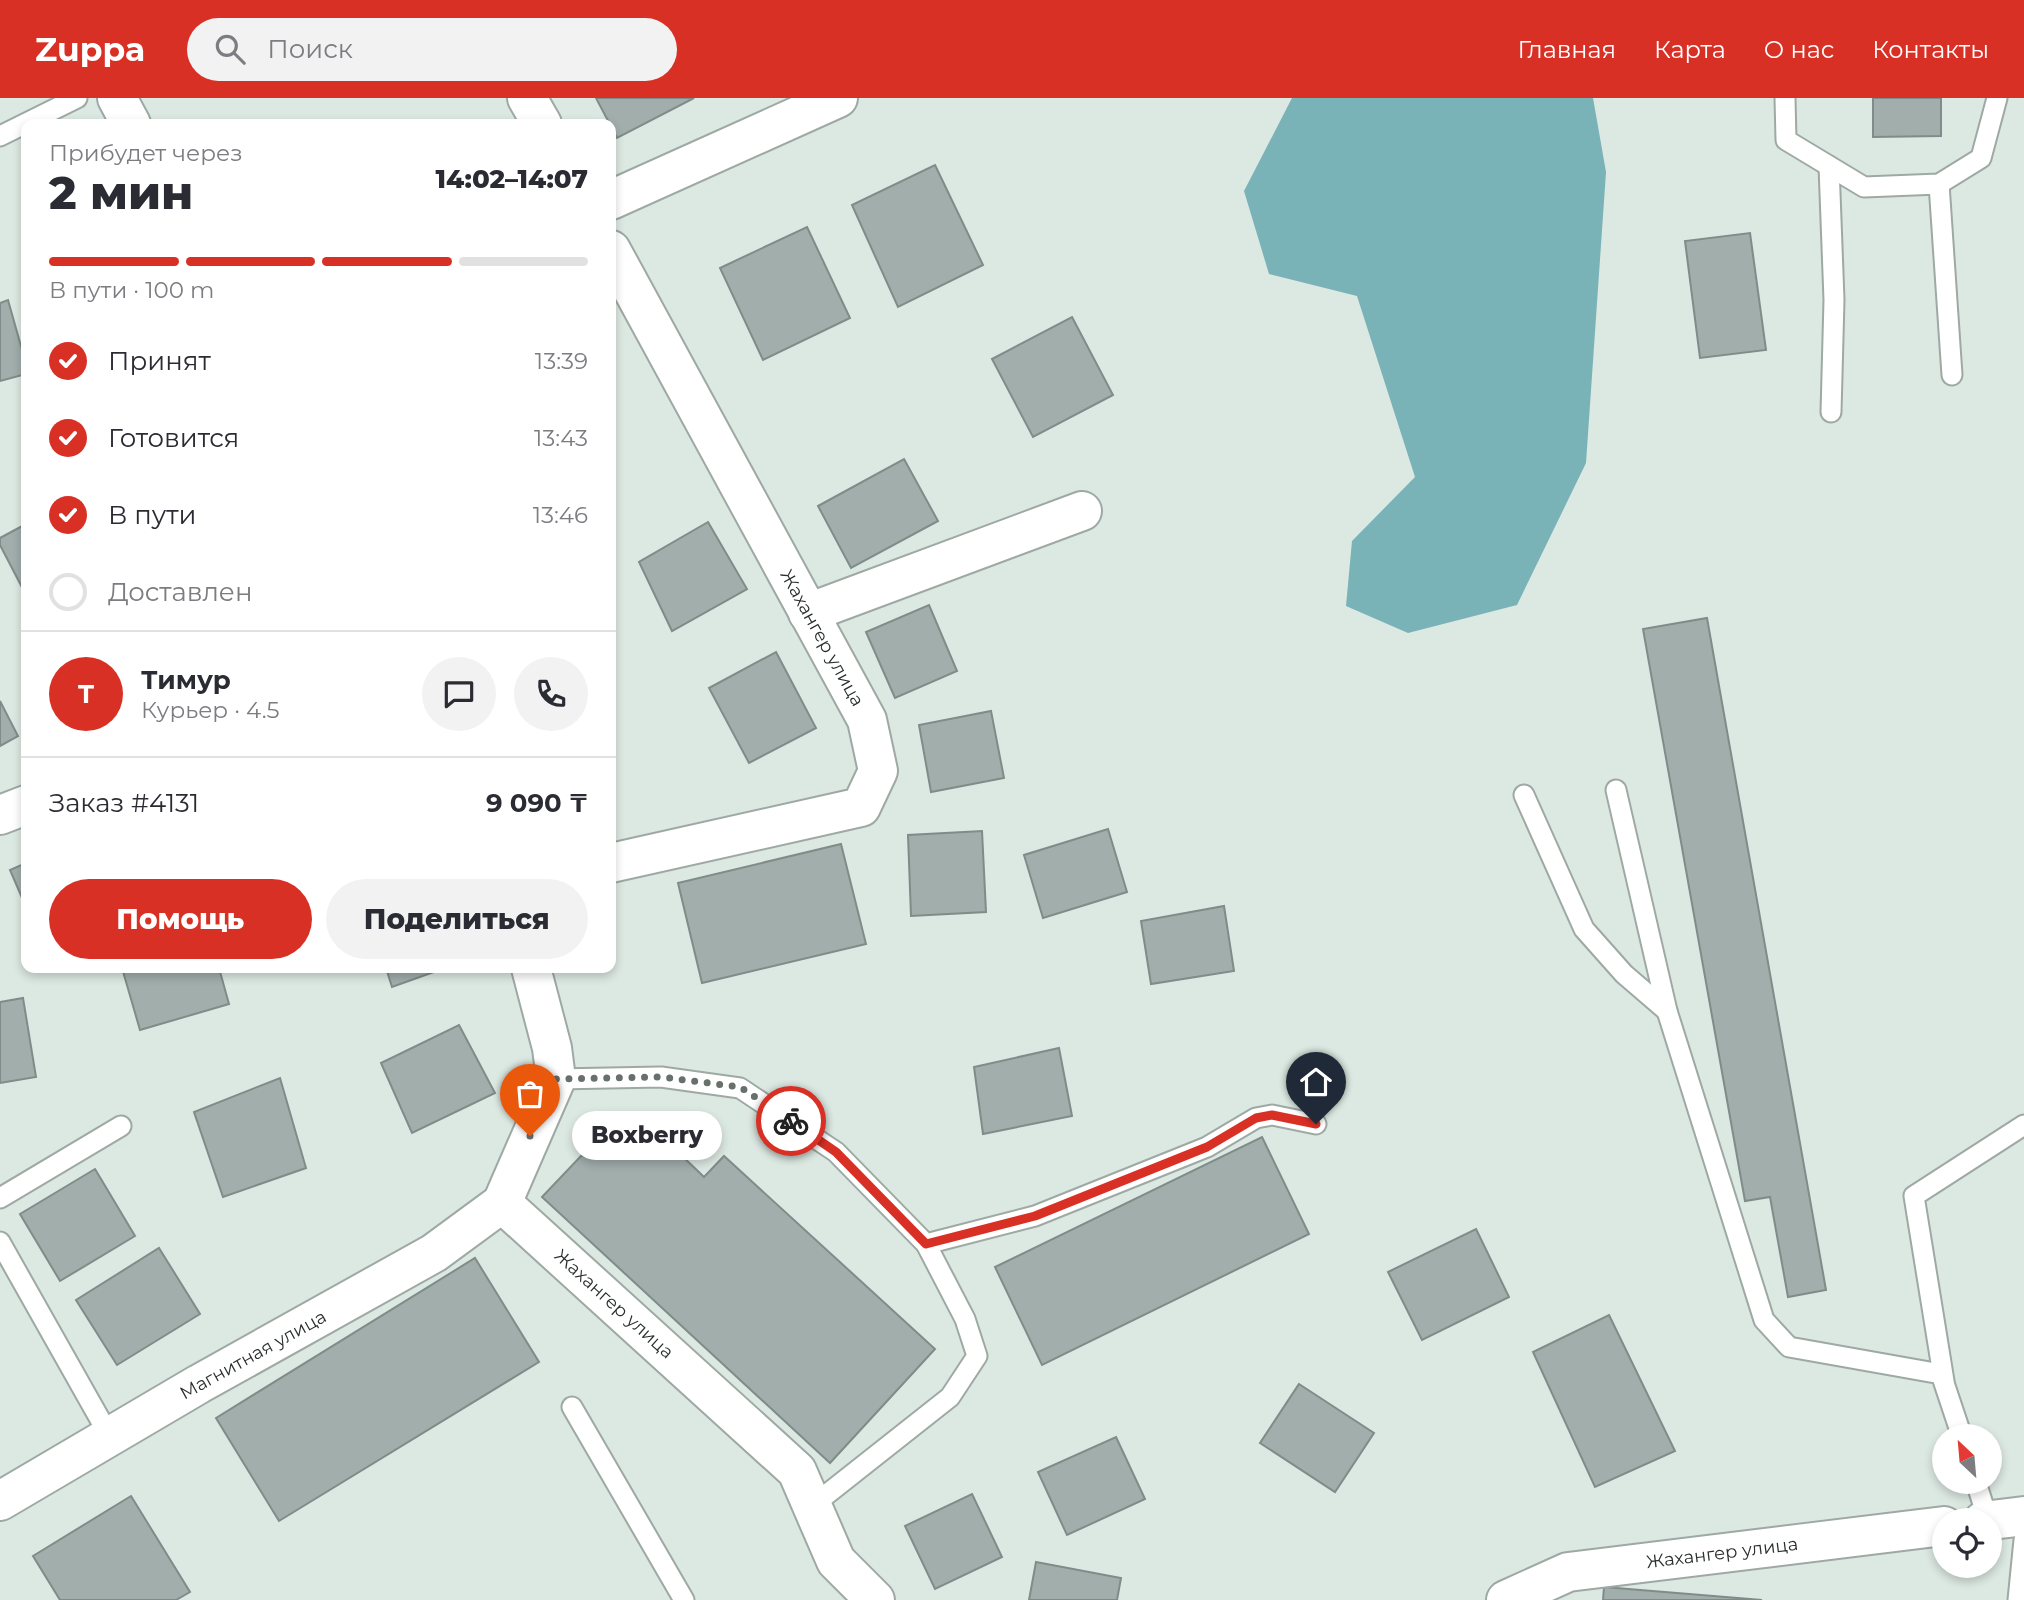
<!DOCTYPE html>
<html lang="ru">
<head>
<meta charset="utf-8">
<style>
	body { margin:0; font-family:Montserrat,sans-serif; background:#f2f2f3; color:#2b2b33; height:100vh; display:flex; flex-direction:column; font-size:26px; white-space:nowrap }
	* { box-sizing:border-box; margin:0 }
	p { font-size:23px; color:#7c7c81 }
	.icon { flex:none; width:38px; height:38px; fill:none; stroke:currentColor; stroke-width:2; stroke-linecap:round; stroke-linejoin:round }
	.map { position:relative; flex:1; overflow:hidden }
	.side { position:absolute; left:21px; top:21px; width:595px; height:854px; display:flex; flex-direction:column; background:#fff; border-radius:14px; box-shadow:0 4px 10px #0003 }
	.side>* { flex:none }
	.needle { width:46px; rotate:334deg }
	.tools { position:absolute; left:1932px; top:1326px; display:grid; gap:14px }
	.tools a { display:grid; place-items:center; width:70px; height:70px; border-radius:50%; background:#fff; box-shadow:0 4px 10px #0003; font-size:35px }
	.pin { position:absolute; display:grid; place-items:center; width:60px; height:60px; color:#fff; margin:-72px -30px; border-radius:50% 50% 50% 0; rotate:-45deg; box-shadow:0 0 7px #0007 }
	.pin .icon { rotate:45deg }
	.courier { position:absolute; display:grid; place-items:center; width:70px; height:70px; margin:-35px; border:5px solid #d93025; border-radius:50%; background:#fff; color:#222; box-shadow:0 2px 9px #0007 }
	.bubble { position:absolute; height:49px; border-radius:24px; background:#fff; box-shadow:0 4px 10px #0003; font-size:23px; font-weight:800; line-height:49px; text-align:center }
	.headline em { font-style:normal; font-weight:800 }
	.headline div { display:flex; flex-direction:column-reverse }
	.headline { display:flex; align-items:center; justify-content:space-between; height:119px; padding:0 28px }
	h1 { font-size:46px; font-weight:800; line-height:52px }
	.bar { display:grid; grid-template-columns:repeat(4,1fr); gap:10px 7px; align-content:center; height:84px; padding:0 28px }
	.bar i { height:9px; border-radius:5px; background:#e1e1e2 }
	.bar .current { background:#d93025 }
	.bar p { grid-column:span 4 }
	.line { display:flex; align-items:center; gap:18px; padding:0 28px; border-top:2px solid #e1e1e2 }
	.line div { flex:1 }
	.round { display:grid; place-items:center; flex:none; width:74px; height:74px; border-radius:37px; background:#f2f2f3 }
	ol { padding:0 28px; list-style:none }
	li { display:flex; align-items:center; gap:21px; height:77px }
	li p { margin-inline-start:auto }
	li .icon { padding:7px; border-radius:50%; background:#d93025; color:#fff; stroke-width:4 }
	li:last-child { color:#7c7c81 }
	li i { width:38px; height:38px; border:4px solid #e1e1e2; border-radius:50% }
	.cta { display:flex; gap:14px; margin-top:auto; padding:14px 28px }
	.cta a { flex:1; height:80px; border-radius:42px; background:#d93025; color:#fff; font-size:28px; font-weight:800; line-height:80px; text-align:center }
	.cta a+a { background:#f2f2f3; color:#2b2b33 }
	header { display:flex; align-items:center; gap:42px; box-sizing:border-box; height:98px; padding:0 35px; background:#d93025; color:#fff }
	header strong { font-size:33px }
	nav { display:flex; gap:38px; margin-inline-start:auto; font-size:24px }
	.search { width:490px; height:63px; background:#f2f2f3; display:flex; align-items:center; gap:18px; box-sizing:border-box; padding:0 24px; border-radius:38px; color:#7c7c81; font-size:26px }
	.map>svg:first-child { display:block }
	.water { fill:#79b2b7 }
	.building { fill:#a1aeac; stroke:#7f8c89; stroke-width:2 }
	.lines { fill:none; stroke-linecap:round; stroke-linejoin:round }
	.lane-casing { stroke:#9ea9a4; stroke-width:23 }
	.street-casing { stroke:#9ea9a4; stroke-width:42 }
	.lane { stroke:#fff; stroke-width:19 }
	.street { stroke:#fff; stroke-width:38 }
	.done { stroke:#68706c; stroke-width:7; stroke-dasharray:0 12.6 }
	.route { stroke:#d93025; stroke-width:9 }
	.labels { text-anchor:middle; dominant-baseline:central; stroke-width:7; stroke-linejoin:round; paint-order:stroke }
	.street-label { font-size:18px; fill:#2a2f2d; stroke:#fff }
</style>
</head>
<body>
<header>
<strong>Zuppa</strong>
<div class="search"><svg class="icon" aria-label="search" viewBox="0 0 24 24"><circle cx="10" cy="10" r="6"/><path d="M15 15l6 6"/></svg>Поиск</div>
<nav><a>Главная</a><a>Карта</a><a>О нас</a><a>Контакты</a></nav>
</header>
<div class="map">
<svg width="2024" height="1502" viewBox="0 0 2024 1502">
	<rect width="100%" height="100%" fill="#dce8e2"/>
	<polygon class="water" points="1292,0 1593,0 1606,74 1586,365 1517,507 1408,535 1346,508 1352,443 1415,379 1357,198 1269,176 1244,93"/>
	<g class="building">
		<polygon points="596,0 694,0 617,40"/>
		<polygon points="1873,0 1941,0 1941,38 1873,39"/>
		<polygon points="935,67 983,167 898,209 852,107"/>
		<polygon points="807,129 850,220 763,262 720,170"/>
		<polygon points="1750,135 1766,252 1700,260 1685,143"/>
		<polygon points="8,202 26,266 26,276 0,283 0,205"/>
		<polygon points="1072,219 1113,297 1033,339 992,261"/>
		<polygon points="904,361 938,423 851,470 818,408"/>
		<polygon points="708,424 747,491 672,533 639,464"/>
		<polygon points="26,426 26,497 0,447 0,440"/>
		<polygon points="929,507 957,573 895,600 866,534"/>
		<polygon points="1707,520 1826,1192 1788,1199 1770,1099 1745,1103 1643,531"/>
		<polygon points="776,554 816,630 749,665 709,590"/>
		<polygon points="0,603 18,638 0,648"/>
		<polygon points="991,613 1004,680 931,694 919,627"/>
		<polygon points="1108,731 1127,794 1043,820 1024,757"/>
		<polygon points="982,733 986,814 911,818 908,737"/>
		<polygon points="841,746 866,846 702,885 678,785"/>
		<polygon points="26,765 26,809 10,772"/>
		<polygon points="1224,808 1234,873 1151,886 1141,823"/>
		<polygon points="122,870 219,870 229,906 140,932"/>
		<polygon points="386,870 445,870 392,889"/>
		<polygon points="23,900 36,979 0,985 0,904"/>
		<polygon points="459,927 495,995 412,1035 381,965"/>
		<polygon points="1059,950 1072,1018 983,1036 974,969"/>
		<polygon points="280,980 306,1070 223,1099 194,1014"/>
		<polygon points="1262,1039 1309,1136 1042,1267 995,1169"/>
		<polygon points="677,1053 704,1079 724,1058 935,1251 830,1365 542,1099 581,1058"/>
		<polygon points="95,1071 135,1138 60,1183 20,1116"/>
		<polygon points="1476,1131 1509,1199 1422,1242 1388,1174"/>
		<polygon points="159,1150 200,1216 117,1267 76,1202"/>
		<polygon points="475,1160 539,1264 279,1423 216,1320"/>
		<polygon points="1609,1217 1675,1353 1595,1389 1533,1254"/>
		<polygon points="1299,1286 1374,1335 1335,1394 1260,1345"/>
		<polygon points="1116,1339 1145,1401 1067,1437 1038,1374"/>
		<polygon points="972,1396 1002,1459 935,1491 905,1428"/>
		<polygon points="131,1398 190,1494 176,1502 60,1502 33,1458"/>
		<polygon points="1036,1464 1121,1480 1117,1502 1029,1502"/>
		<polygon points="1604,1489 1762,1502 1603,1502"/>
	</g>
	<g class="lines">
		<g class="lane-casing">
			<g id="lane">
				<polyline points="1785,0 1786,42 1864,89 1939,86 1981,60 1997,0"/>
				<polyline points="0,38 77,0"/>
				<polyline points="1829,68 1834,202 1831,314"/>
				<polyline points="1939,86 1952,277"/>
				<polyline points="1616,692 1667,913 1764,1222 1789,1249 1941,1276 1962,1339"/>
				<polyline points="1524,697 1584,831 1624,876 1667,913"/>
				<polyline points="556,981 661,979 740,990 836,1054 926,1146 965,1221 977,1258 950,1299 812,1408"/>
				<polyline points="0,1100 121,1028"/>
				<polyline points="0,1144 110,1339"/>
				<polyline points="926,1146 1035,1118 1207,1049 1256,1020 1272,1017 1316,1026"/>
				<polyline points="1944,1283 1914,1098 2024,1027"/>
				<polyline points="572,1309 684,1502"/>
				<polyline points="1976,1384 1988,1422"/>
				<polyline points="2018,1502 2024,1442"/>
			</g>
		</g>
		<g class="street-casing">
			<g id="street">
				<polyline points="117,0 131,26"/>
				<polyline points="527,0 542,26"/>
				<polyline points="611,102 838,0"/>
				<polyline points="611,152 867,622 878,673 861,709 611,765"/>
				<polyline points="808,515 1082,413"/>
				<polyline points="0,717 26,707"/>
				<polyline points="502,1105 797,1373 836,1463 875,1502"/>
				<polyline points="0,1403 199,1286 434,1155 502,1105 556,981 552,950 531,870"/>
				<polyline points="1983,1423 2024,1418"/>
				<polyline points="1506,1502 1568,1474 1944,1428"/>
			</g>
		</g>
		<use href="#lane" class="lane"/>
		<use href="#street" class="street"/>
	</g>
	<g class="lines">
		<polyline class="done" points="530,1038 556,981 661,979 740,989 791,1023"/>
		<polyline class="route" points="791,1023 836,1054 926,1146 1035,1118 1207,1049 1256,1020 1272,1017 1316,1026"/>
	</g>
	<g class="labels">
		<g class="street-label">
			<text transform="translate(822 540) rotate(61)">Жахангер улица</text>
			<text transform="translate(614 1206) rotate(42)">Жахангер улица</text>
			<text transform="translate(253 1257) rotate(-29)">Магнитная улица</text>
			<text transform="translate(1722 1455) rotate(-7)">Жахангер улица</text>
		</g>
	</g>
</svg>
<div class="tools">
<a><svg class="needle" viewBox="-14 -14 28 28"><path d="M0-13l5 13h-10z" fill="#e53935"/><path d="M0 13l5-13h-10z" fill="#7c7c81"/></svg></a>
<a><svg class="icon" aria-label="locate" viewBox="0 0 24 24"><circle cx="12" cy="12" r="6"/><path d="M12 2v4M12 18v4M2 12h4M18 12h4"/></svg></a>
</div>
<div class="pin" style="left:530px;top:1038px;background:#ea580c"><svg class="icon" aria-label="bag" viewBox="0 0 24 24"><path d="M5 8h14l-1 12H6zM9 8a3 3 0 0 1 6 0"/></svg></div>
<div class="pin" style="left:1316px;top:1026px;background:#1f2937"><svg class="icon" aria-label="home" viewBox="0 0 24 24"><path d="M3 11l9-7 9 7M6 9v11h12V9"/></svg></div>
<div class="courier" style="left:791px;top:1023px"><svg class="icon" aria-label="bike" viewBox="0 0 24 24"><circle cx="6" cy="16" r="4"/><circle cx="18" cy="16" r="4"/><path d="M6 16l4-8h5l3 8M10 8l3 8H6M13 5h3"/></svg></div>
<div class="bubble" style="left:572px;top:1013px;width:150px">Boxberry</div>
<section class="side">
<div class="headline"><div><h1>2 мин</h1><p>Прибудет через</p></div><em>14:02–14:07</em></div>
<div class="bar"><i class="current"></i><i class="current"></i><i class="current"></i><i></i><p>В пути · 100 m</p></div>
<ol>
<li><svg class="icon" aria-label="check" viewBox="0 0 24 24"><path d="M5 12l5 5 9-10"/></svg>Принят<p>13:39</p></li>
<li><svg class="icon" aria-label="check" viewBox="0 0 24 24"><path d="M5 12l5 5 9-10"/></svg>Готовится<p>13:43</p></li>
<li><svg class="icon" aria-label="check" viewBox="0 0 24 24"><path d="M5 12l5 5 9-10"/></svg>В пути<p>13:46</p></li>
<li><i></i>Доставлен</li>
</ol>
<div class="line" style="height:126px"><b class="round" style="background:#d93025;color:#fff">Т</b><div><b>Тимур</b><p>Курьер · 4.5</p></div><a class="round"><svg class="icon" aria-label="chat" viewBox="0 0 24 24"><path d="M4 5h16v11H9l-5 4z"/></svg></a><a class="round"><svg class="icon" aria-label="phone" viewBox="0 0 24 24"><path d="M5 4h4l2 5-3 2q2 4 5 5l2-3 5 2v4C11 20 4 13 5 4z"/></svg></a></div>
<div class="line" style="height:91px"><div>Заказ #4131</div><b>9 090 ₸</b></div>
<div class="cta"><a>Помощь</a><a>Поделиться</a></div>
</section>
</div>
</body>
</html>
